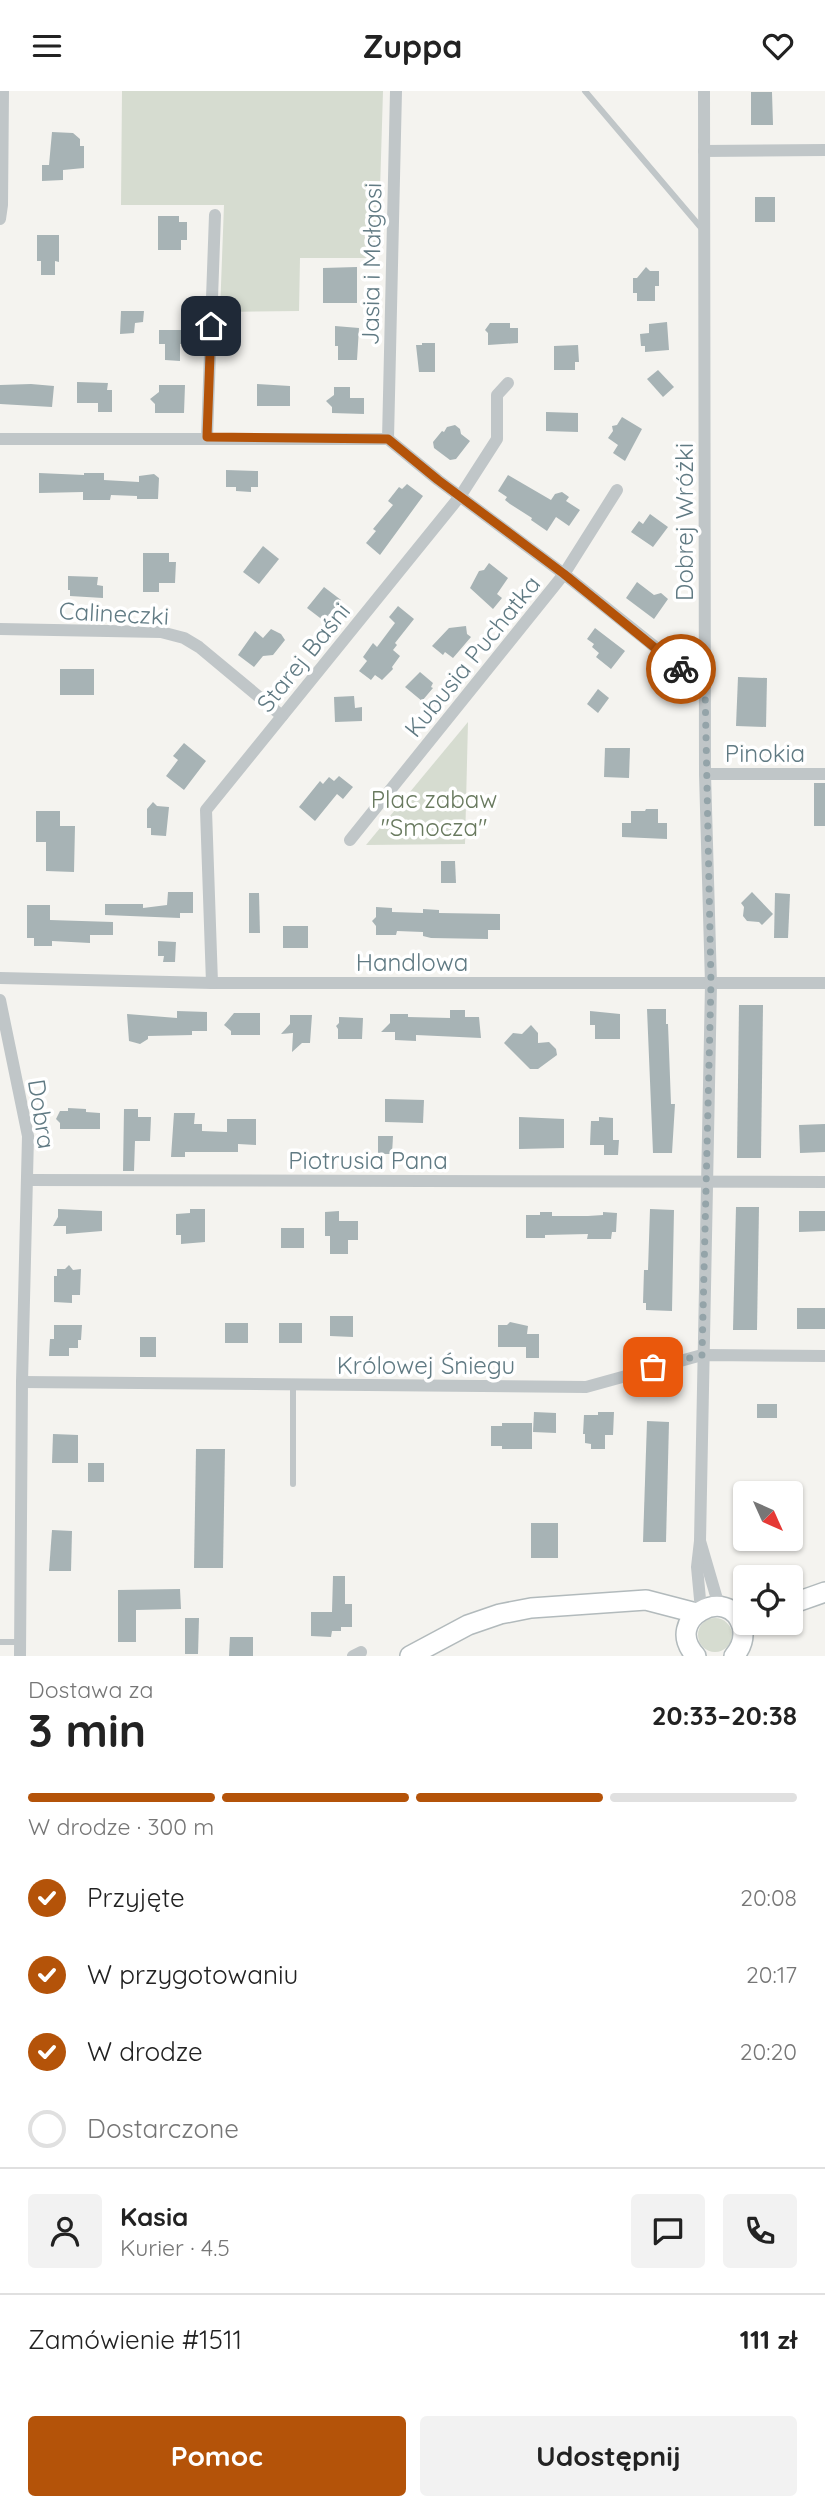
<!DOCTYPE html>
<html lang="pl">
<head>
<meta charset="utf-8">
<style>
	body { margin:0; font-family:Quicksand,sans-serif; background:#f2f2f2; color:#222; height:100vh; display:flex; flex-direction:column; font-size:26px; white-space:nowrap }
	* { box-sizing:border-box; margin:0 }
	p { font-size:23px; color:#767676 }
	.icon { flex:none; width:38px; height:38px; fill:none; stroke:currentColor; stroke-width:2; stroke-linecap:round; stroke-linejoin:round }
	.map { position:relative; height:1565px; overflow:hidden }
	.drawer { display:flex; flex-direction:column; background:#fff; flex:1 }
	.drawer>* { flex:none }
	.needle { width:46px; rotate:135deg }
	.controls { position:absolute; left:733px; top:1390px; display:grid; gap:14px }
	.controls a { display:grid; place-items:center; width:70px; height:70px; border-radius:7px; background:#fff; box-shadow:0 2px 5px #0004; font-size:35px }
	.pin { position:absolute; display:grid; place-items:center; width:60px; height:60px; color:#fff; margin:-30px; border-radius:14px; box-shadow:0 4px 10px #0006 }
	.courier { position:absolute; display:grid; place-items:center; width:70px; height:70px; margin:-35px; border:5px solid #b45309; border-radius:50%; background:#fff; color:#222; box-shadow:0 2px 9px #0007 }
	.overview em { font-style:normal; font-weight:700 }
	.overview div { display:flex; flex-direction:column-reverse }
	.overview { display:flex; align-items:center; justify-content:space-between; height:119px; padding:0 28px }
	h1 { font-size:46px; font-weight:700; line-height:52px }
	.bar { display:grid; grid-template-columns:repeat(4,1fr); gap:10px 7px; align-content:center; height:84px; padding:0 28px }
	.bar i { height:9px; border-radius:5px; background:#e0e0e0 }
	.bar .on { background:#b45309 }
	.bar p { grid-column:span 4 }
	.line { display:flex; align-items:center; gap:18px; padding:0 28px; border-top:2px solid #e0e0e0 }
	.line div { flex:1 }
	.round { display:grid; place-items:center; flex:none; width:74px; height:74px; border-radius:7px; background:#f2f2f2 }
	ol { padding:0 28px; list-style:none }
	li { display:flex; align-items:center; gap:21px; height:77px }
	li p { margin-inline-start:auto }
	li .icon { padding:7px; border-radius:50%; background:#b45309; color:#fff; stroke-width:4 }
	li:last-child { color:#767676 }
	li i { width:38px; height:38px; border:4px solid #e0e0e0; border-radius:50% }
	.cta { display:flex; gap:14px; margin-top:auto; padding:14px 28px }
	.cta a { flex:1; height:80px; border-radius:7px; background:#b45309; color:#fff; font-size:28px; font-weight:700; line-height:80px; text-align:center }
	.cta a+a { background:#f2f2f2; color:#222 }
	header { display:flex; justify-content:space-between; align-items:center; height:91px; padding:0 28px; background:#fff; font-size:32px; font-weight:700 }
	.map>svg:first-child { display:block }
	.green { fill:#d6dcd0 }
	.building { fill:#a7b3b5 }
	.lines { fill:none; stroke-linecap:round; stroke-linejoin:round }
	.secondary-casing { stroke:#b2babc; stroke-width:22 }
	.lane { stroke:#c0c6c8; stroke-width:6 }
	.street { stroke:#c0c6c8; stroke-width:12 }
	.secondary { stroke:#fff; stroke-width:19 }
	.done { stroke:#94a4a9; stroke-width:7; stroke-dasharray:0 12.6 }
	.route { stroke:#b45309; stroke-width:9 }
	.labels { text-anchor:middle; dominant-baseline:central; stroke-width:7; stroke-linejoin:round; paint-order:stroke }
	.street-label { font-size:24px; fill:#607a83; stroke:#fff }
	.park-label { font-size:24px; fill:#697a5f; stroke:#fff }
</style>
</head>
<body>
<header><svg class="icon" aria-label="menu" viewBox="0 0 24 24"><path d="M4 6h16M4 12h16M4 18h16"/></svg>Zuppa<svg class="icon" aria-label="heart" viewBox="0 0 24 24"><path d="M12 20l-8-8c-3-5 5-10 8-4 3-6 11-1 8 4z"/></svg></header>
<div class="map">
<svg width="825" height="1565" viewBox="0 0 825 1565">
	<rect width="100%" height="100%" fill="#f4f3ef"/>
	<g class="green">
		<polygon points="122,0 383,0 378,167 300,167 299,220 220,221 224,114 121,114"/>
		<polygon points="468,631 465,753 366,754"/>
		<circle cx="715" cy="1544" r="17"/>
	</g>
	<g class="building">
		<polygon points="751,1 772,1 773,34 751,34"/>
		<polygon points="52,41 73,42 80,48 80,55 84,55 84,77 63,79 63,89 42,90 42,74 49,74"/>
		<rect x="755" y="106" width="20" height="25"/>
		<polygon points="158,125 179,125 179,131 187,131 187,149 181,149 181,159 158,159"/>
		<polygon points="37,144 59,144 59,171 55,170 55,184 41,184 41,170 37,170"/>
		<polygon points="357,176 357,212 323,212 323,177"/>
		<polygon points="646,176 650,180 659,180 659,195 655,195 655,210 637,210 637,202 633,202 633,187 637,187"/>
		<polygon points="121,220 144,220 143,231 135,232 134,242 120,243"/>
		<polygon points="667,231 669,259 645,261 645,255 641,255 640,243 649,242 649,233"/>
		<polygon points="490,232 510,232 510,237 518,237 518,252 488,254 488,242 485,239"/>
		<polygon points="335,235 359,237 357,269 338,269 338,255 335,255"/>
		<polygon points="159,239 185,239 185,253 180,253 180,270 165,269 165,253 159,253"/>
		<polygon points="422,252 435,252 435,281 419,281 416,254 422,254"/>
		<polygon points="578,254 579,271 575,271 575,279 554,279 554,255"/>
		<polygon points="658,279 674,296 663,306 647,288"/>
		<polygon points="77,291 108,292 107,299 112,299 112,321 98,321 98,312 77,312"/>
		<polygon points="31,293 54,295 52,316 0,313 0,294"/>
		<polygon points="257,293 290,295 290,315 257,315"/>
		<polygon points="159,294 185,294 184,322 155,322 155,313 150,308 159,301"/>
		<polygon points="334,296 350,296 350,307 364,307 364,323 332,322 332,316 326,310 334,304"/>
		<polygon points="546,321 578,322 578,341 546,340"/>
		<polygon points="622,326 642,338 625,370 613,362 618,354 608,347 613,340 612,335 617,334"/>
		<polygon points="455,334 460,338 461,343 470,350 456,368 450,369 434,357 433,351 442,340 444,341 447,336"/>
		<polygon points="226,379 258,380 258,396 251,396 251,401 236,400 236,396 226,396"/>
		<polygon points="39,382 84,384 84,382 104,382 104,389 139,391 139,385 154,383 159,387 158,408 137,408 137,405 111,404 110,409 83,409 83,401 39,402"/>
		<polygon points="508,384 551,409 555,403 562,401 569,406 566,410 580,419 569,435 556,426 547,440 531,429 532,427 510,413 505,409 507,406 498,400"/>
		<polygon points="407,393 423,405 380,464 366,452 376,440 373,438 393,414 388,410 399,396 402,398"/>
		<polygon points="650,423 668,436 653,456 631,441 639,430 643,433"/>
		<polygon points="263,455 279,468 259,493 243,481"/>
		<polygon points="143,462 169,462 169,471 176,471 175,492 159,492 159,501 143,501"/>
		<polygon points="489,472 508,487 497,503 502,507 493,518 470,497 479,480 484,479"/>
		<polygon points="68,485 98,486 97,494 103,495 103,507 70,505 70,499 68,499"/>
		<polygon points="637,491 654,504 661,502 668,508 654,528 626,507"/>
		<polygon points="324,496 341,509 334,518 337,521 328,533 307,517"/>
		<polygon points="398,515 414,528 395,552 397,554 393,559 400,565 392,576 393,578 382,589 375,584 371,589 359,580 367,570 363,566 373,552 377,556 395,532 389,526"/>
		<polygon points="466,535 467,543 471,546 453,567 445,561 443,564 432,555 449,537"/>
		<polygon points="595,537 625,560 611,578 596,566 599,562 592,556 594,553 587,548"/>
		<polygon points="271,538 281,543 285,549 273,564 263,565 254,576 238,564 255,540 263,547"/>
		<rect x="60" y="578" width="34" height="26"/>
		<polygon points="420,581 433,592 431,596 433,597 422,610 405,596"/>
		<polygon points="738,586 767,587 766,636 736,635"/>
		<polygon points="598,598 609,607 598,622 587,613"/>
		<polygon points="354,605 355,617 362,616 362,630 335,631 334,606"/>
		<polygon points="184,652 206,670 184,699 166,685 178,669 173,665"/>
		<polygon points="605,657 630,657 629,687 604,686"/>
		<polygon points="339,685 353,696 343,708 337,703 315,730 299,716 320,690 323,693 329,686 334,690"/>
		<rect x="814" y="692" width="11" height="43"/>
		<polygon points="153,711 157,715 169,716 166,745 151,744 151,737 147,737 147,718"/>
		<polygon points="646,718 658,718 658,732 667,732 667,748 622,746 622,732 631,732 631,720 645,720"/>
		<polygon points="36,720 60,720 60,735 75,735 74,781 46,780 46,751 36,751"/>
		<polygon points="441,770 455,770 456,792 441,792"/>
		<polygon points="168,801 193,801 193,822 180,822 180,827 105,824 105,813 143,813 143,817 167,814"/>
		<polygon points="752,801 773,823 762,834 759,831 747,830 743,825 744,816 741,812"/>
		<polygon points="249,802 259,802 260,842 249,842"/>
		<polygon points="775,802 790,803 788,847 774,847"/>
		<polygon points="27,814 50,814 50,829 113,831 113,844 90,844 90,852 52,850 52,855 34,855 34,847 27,847"/>
		<polygon points="376,816 392,817 392,821 423,822 423,818 439,819 439,822 500,823 500,839 488,839 488,848 431,847 423,845 423,841 397,840 396,844 376,844 376,835 372,830 376,826"/>
		<rect x="283" y="835" width="25" height="22"/>
		<polygon points="158,850 176,851 175,871 163,871 164,865 158,865"/>
		<polygon points="739,914 763,914 761,1067 737,1067"/>
		<polygon points="647,918 666,918 666,933 668,933 671,1013 675,1013 672,1062 653,1062"/>
		<polygon points="450,919 465,919 465,926 479,926 481,947 416,944 416,950 395,949 395,941 381,941 390,932 390,923 408,923 408,926 450,927"/>
		<polygon points="177,920 207,921 207,940 192,940 192,944 148,945 148,948 140,953 129,950 127,923 177,927"/>
		<polygon points="590,920 620,923 620,948 595,948 595,934 590,934"/>
		<polygon points="234,922 260,922 260,944 231,944 231,940 224,934"/>
		<polygon points="290,924 312,924 310,952 302,952 292,961 293,942 281,943 290,933"/>
		<polygon points="339,926 363,927 362,948 338,948 338,938 336,935 339,932"/>
		<polygon points="531,934 538,942 538,952 549,951 556,958 557,964 538,978 530,978 504,952 513,942 522,943"/>
		<polygon points="385,1008 424,1009 423,1032 385,1031"/>
		<polygon points="68,1017 86,1018 86,1021 100,1022 100,1038 60,1038 60,1032 56,1028 60,1020 68,1020"/>
		<polygon points="124,1018 138,1018 138,1026 151,1026 150,1050 135,1050 134,1080 123,1080"/>
		<polygon points="174,1022 195,1022 194,1033 202,1033 202,1040 227,1041 227,1028 256,1028 256,1054 238,1053 238,1061 185,1061 185,1066 171,1066"/>
		<polygon points="519,1026 564,1028 564,1057 519,1058"/>
		<polygon points="599,1026 613,1027 613,1049 619,1049 618,1064 604,1064 604,1054 590,1054 591,1030 599,1030"/>
		<polygon points="825,1033 825,1061 800,1062 799,1034"/>
		<polygon points="378,1045 393,1045 392,1063 378,1063"/>
		<polygon points="736,1116 759,1116 757,1239 733,1239"/>
		<polygon points="58,1118 102,1120 102,1140 66,1143 66,1135 53,1135 58,1126"/>
		<polygon points="190,1118 205,1118 205,1151 181,1153 181,1144 176,1144 176,1123 190,1122"/>
		<polygon points="650,1118 674,1119 672,1220 646,1219 646,1212 643,1212 644,1179 648,1179"/>
		<polygon points="339,1120 339,1130 358,1130 358,1149 348,1149 348,1163 330,1163 330,1145 325,1145 325,1121"/>
		<polygon points="799,1120 825,1120 825,1140 799,1141"/>
		<polygon points="540,1121 552,1121 552,1125 588,1125 603,1124 603,1121 617,1122 616,1141 612,1141 611,1148 587,1148 588,1143 545,1144 545,1147 526,1147 526,1124 540,1124"/>
		<rect x="281" y="1137" width="23" height="20"/>
		<polygon points="69,1174 73,1179 81,1178 80,1204 72,1204 72,1212 54,1211 54,1185 57,1185 57,1178 65,1178"/>
		<rect x="797" y="1217" width="28" height="21"/>
		<polygon points="330,1225 353,1225 353,1246 330,1245"/>
		<polygon points="510,1231 528,1235 527,1243 539,1243 539,1267 526,1267 526,1256 498,1256 498,1234 507,1234"/>
		<rect x="225" y="1232" width="23" height="20"/>
		<rect x="279" y="1232" width="23" height="20"/>
		<polygon points="54,1234 82,1234 81,1249 78,1249 78,1257 69,1257 69,1265 49,1265 50,1248 54,1248"/>
		<rect x="140" y="1246" width="16" height="20"/>
		<rect x="757" y="1313" width="20" height="14"/>
		<polygon points="534,1321 556,1322 556,1342 533,1341"/>
		<polygon points="598,1321 614,1321 613,1344 605,1344 605,1358 591,1358 591,1353 585,1352 585,1343 583,1343 584,1324 598,1324"/>
		<polygon points="647,1330 669,1331 666,1451 643,1451"/>
		<polygon points="502,1332 532,1332 532,1358 502,1358 502,1355 491,1355 491,1335 502,1335"/>
		<polygon points="53,1343 78,1344 78,1372 52,1372"/>
		<polygon points="196,1358 225,1358 223,1477 194,1477"/>
		<rect x="88" y="1372" width="16" height="19"/>
		<rect x="531" y="1432" width="27" height="35"/>
		<polygon points="52,1439 72,1440 71,1480 49,1480"/>
		<polygon points="333,1485 345,1485 345,1513 352,1513 352,1536 341,1536 341,1540 332,1540 331,1546 311,1545 311,1521 332,1521"/>
		<polygon points="180,1498 181,1518 136,1519 136,1551 118,1551 118,1499"/>
		<polygon points="185,1527 199,1527 198,1563 185,1563"/>
		<polygon points="230,1546 253,1546 253,1565 229,1565"/>
	</g>
	<g class="lines">
		<g class="secondary-casing">
			<g id="secondary">
				<polyline points="791,1513 825,1501"/>
				<polyline points="410,1565 468,1534 500,1523 531,1517 646,1509 696,1522"/>
				<path d="M696,1565C661,1528 729,1492 742,1535C745,1547 741,1557 734,1565"/>
			</g>
		</g>
		<g class="lane">
			<polyline points="585,0 703,139"/>
			<polyline points="293,1393 293,1294"/>
			<polyline points="0,1551 21,1551"/>
		</g>
		<g class="street">
			<polyline points="704,60 825,59"/>
			<polyline points="0,128 2,114 3,0"/>
			<polyline points="207,346 215,124"/>
			<polyline points="0,348 388,348 438,389 564,483 705,596"/>
			<polyline points="388,348 396,0"/>
			<polyline points="0,538 161,541 184,547 199,556 282,625"/>
			<polyline points="705,683 825,683"/>
			<polyline points="350,749 564,483 617,399"/>
			<polyline points="0,887 212,892 825,892"/>
			<polyline points="212,892 206,719 461,404 497,348 497,304 508,292"/>
			<polyline points="0,909 28,1045 22,1291 20,1565"/>
			<polyline points="28,1089 825,1091"/>
			<polyline points="22,1291 586,1296 702,1264 825,1265"/>
			<polyline points="700,1450 719,1515"/>
			<polyline points="701,1519 697,1476 700,1450 711,893 705,683 704,0"/>
			<polyline points="353,1565 361,1561"/>
		</g>
		<use href="#secondary" class="secondary"/>
	</g>
	<g class="lines">
		<polyline class="done" points="653,1276 702,1264 711,892 705,596 681,578"/>
		<polyline class="route" points="211,235 207,346 388,348 438,389 564,483 681,578"/>
	</g>
	<g class="labels">
		<g class="street-label">
			<text transform="translate(371 173) rotate(-89)">Jasia i Małgosi</text>
			<text transform="translate(684 431) rotate(-90)">Dobrej Wróżki</text>
			<text transform="translate(114 522) rotate(3)">Calineczki</text>
			<text transform="translate(472 565) rotate(-51)">Kubusia Puchatka</text>
			<text transform="translate(303 566) rotate(-51)">Starej Baśni</text>
			<text x="765" y="662">Pinokia</text>
			<text x="412" y="871">Handlowa</text>
			<text transform="translate(42 1023) rotate(81)">Dobra</text>
			<text x="368" y="1069">Piotrusia Pana</text>
			<text x="426" y="1274">Królowej Śniegu</text>
		</g>
		<g class="park-label">
			<text x="434" y="708">Plac zabaw<tspan x="434" dy="28">"Smocza"</tspan></text>
		</g>
	</g>
</svg>
<div class="controls">
<a><svg class="needle" viewBox="-14 -14 28 28"><path d="M0-13l5 13h-10z" fill="#e53935"/><path d="M0 13l5-13h-10z" fill="#767676"/></svg></a>
<a><svg class="icon" aria-label="locate" viewBox="0 0 24 24"><circle cx="12" cy="12" r="6"/><path d="M12 2v4M12 18v4M2 12h4M18 12h4"/></svg></a>
</div>
<div class="pin" style="left:653px;top:1276px;background:#ea580c"><svg class="icon" aria-label="bag" viewBox="0 0 24 24"><path d="M5 8h14l-1 12H6zM9 8a3 3 0 0 1 6 0"/></svg></div>
<div class="pin" style="left:211px;top:235px;background:#1f2937"><svg class="icon" aria-label="home" viewBox="0 0 24 24"><path d="M3 11l9-7 9 7M6 9v11h12V9"/></svg></div>
<div class="courier" style="left:681px;top:578px"><svg class="icon" aria-label="bike" viewBox="0 0 24 24"><circle cx="6" cy="16" r="4"/><circle cx="18" cy="16" r="4"/><path d="M6 16l4-8h5l3 8M10 8l3 8H6M13 5h3"/></svg></div>
</div>
<section class="drawer">
<div class="overview"><div><h1>3 min</h1><p>Dostawa za</p></div><em>20:33–20:38</em></div>
<div class="bar"><i class="on"></i><i class="on"></i><i class="on"></i><i></i><p>W drodze · 300 m</p></div>
<ol>
<li><svg class="icon" aria-label="check" viewBox="0 0 24 24"><path d="M5 12l5 5 9-10"/></svg>Przyjęte<p>20:08</p></li>
<li><svg class="icon" aria-label="check" viewBox="0 0 24 24"><path d="M5 12l5 5 9-10"/></svg>W przygotowaniu<p>20:17</p></li>
<li><svg class="icon" aria-label="check" viewBox="0 0 24 24"><path d="M5 12l5 5 9-10"/></svg>W drodze<p>20:20</p></li>
<li><i></i>Dostarczone</li>
</ol>
<div class="line" style="height:126px"><a class="round"><svg class="icon" aria-label="person" viewBox="0 0 24 24"><circle cx="12" cy="8" r="4"/><path d="M4 21q1-7 8-7t8 7"/></svg></a><div><b>Kasia</b><p>Kurier · 4.5</p></div><a class="round"><svg class="icon" aria-label="chat" viewBox="0 0 24 24"><path d="M4 5h16v11H9l-5 4z"/></svg></a><a class="round"><svg class="icon" aria-label="phone" viewBox="0 0 24 24"><path d="M5 4h4l2 5-3 2q2 4 5 5l2-3 5 2v4C11 20 4 13 5 4z"/></svg></a></div>
<div class="line" style="height:91px"><div>Zamówienie #1511</div><b>111 zł</b></div>
<div class="cta"><a>Pomoc</a><a>Udostępnij</a></div>
</section>
</body>
</html>
